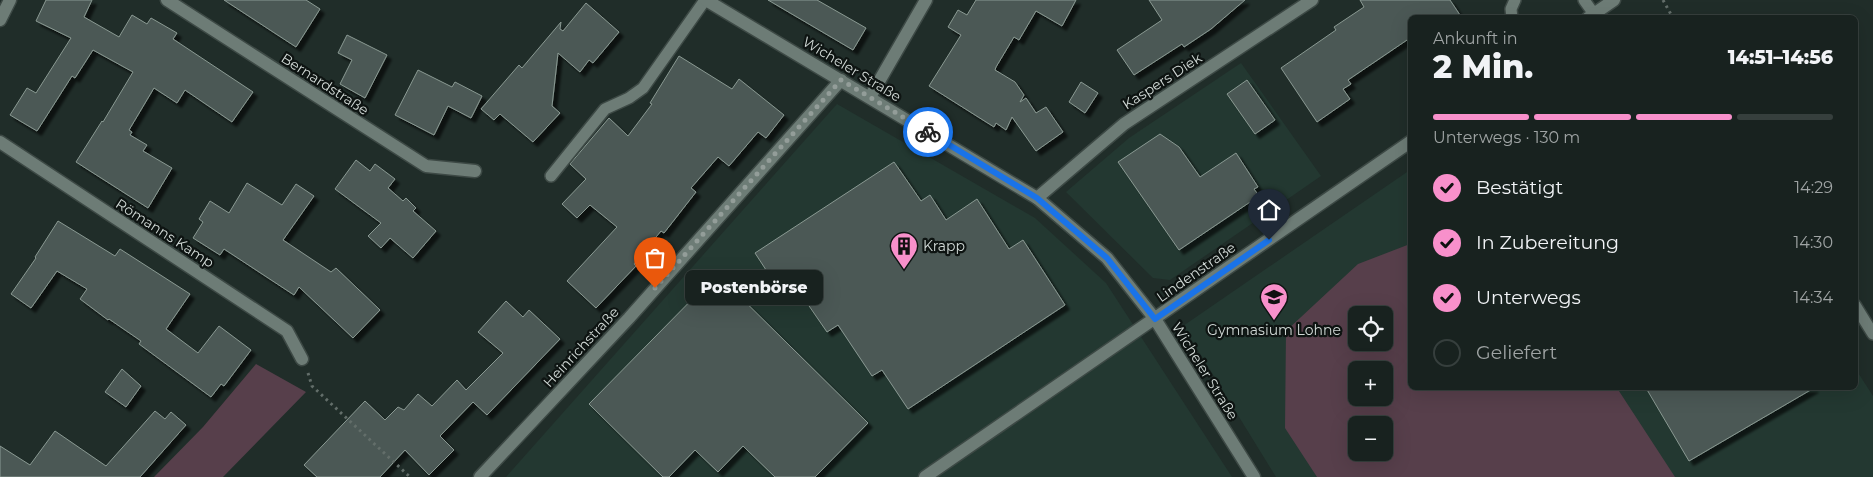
<!DOCTYPE html>
<html lang="de">
<head>
<meta charset="utf-8">
<style>
	body { margin:0; font-family:Montserrat,sans-serif; background:#252f2c; color:#f1f3f6; height:100vh; display:flex; flex-direction:column; font-size:19px; white-space:nowrap }
	* { box-sizing:border-box; margin:0 }
	p { font-size:16px; color:#9fa4a4 }
	.icon { flex:none; width:28px; height:28px; fill:none; stroke:currentColor; stroke-width:2; stroke-linecap:round; stroke-linejoin:round }
	.map { position:relative; flex:1; overflow:hidden }
	.side { position:absolute; left:1408px; top:15px; width:450px; height:375px; display:flex; flex-direction:column; background:#18221f; border-radius:8px; box-shadow:0 5px 20px #0002,0 0 0 1px #363f3d }
	.side>* { flex:none }
	.controls { position:absolute; left:1348px; top:306px; display:grid; gap:10px }
	.controls a { display:grid; place-items:center; width:45px; height:45px; border-radius:8px; background:#18221f; box-shadow:0 5px 20px #0002,0 0 0 1px #363f3d; font-size:25px }
	.pin { position:absolute; display:grid; place-items:center; width:42px; height:42px; color:#fff; margin:-51px -21px; border-radius:50% 50% 50% 0; rotate:-45deg; box-shadow:0 0 5px #0007 }
	.pin .icon { rotate:45deg }
	.courier { position:absolute; display:grid; place-items:center; width:50px; height:50px; margin:-25px; border:4px solid #1a73e8; border-radius:50%; background:#fff; color:#222; box-shadow:0 1px 6px #0007 }
	.bubble { position:absolute; height:35px; border-radius:8px; background:#18221f; box-shadow:0 5px 20px #0002,0 0 0 1px #363f3d; font-size:16px; font-weight:800; line-height:35px; text-align:center }
	.summary em { font-style:normal; font-weight:800 }
	.summary div { display:flex; flex-direction:column-reverse }
	.summary { display:flex; align-items:center; justify-content:space-between; height:85px; padding:0 25px }
	h1 { font-size:32px; font-weight:800; line-height:38px }
	.bar { display:grid; grid-template-columns:repeat(4,1fr); gap:8px 5px; align-content:center; height:60px; padding:0 25px }
	.bar i { height:6px; border-radius:4px; background:#363f3d }
	.bar .current { background:#f890cb }
	.bar p { grid-column:span 4 }
	ol { padding:0 25px; list-style:none }
	li { display:flex; align-items:center; gap:15px; height:55px }
	li p { margin-inline-start:auto }
	li .icon { padding:5px; border-radius:50%; background:#f890cb; color:#111; stroke-width:4 }
	li:last-child { color:#9fa4a4 }
	li i { width:28px; height:28px; border:2px solid #363f3d; border-radius:50% }
	.map>svg:first-child { display:block }
	.built { fill:#233831; fill-rule:evenodd }
	.green { fill:#573f4b; fill-rule:evenodd }
	.building { fill:#4b5954; stroke:#8a9993; filter:url(#shadow) }
	.lines { fill:none; stroke-linecap:round; stroke-linejoin:round }
	.service-casing { stroke:#3d4945; stroke-width:14 }
	.minor-casing { stroke:#3d4945; stroke-width:15 }
	.tertiary-casing { stroke:#3d4945; stroke-width:15 }
	.path { stroke:#636e6a; stroke-width:3; stroke-dasharray:2.5 4; stroke-linecap:butt }
	.service { stroke:#6d7c76; stroke-width:11 }
	.minor { stroke:#6d7c76; stroke-width:12 }
	.tertiary { stroke:#6d7c76; stroke-width:12 }
	.done { stroke:#939d99; stroke-width:5; stroke-dasharray:0 9 }
	.route { stroke:#1a73e8; stroke-width:6 }
	.labels { text-anchor:middle; dominant-baseline:central; stroke-width:4.5; stroke-linejoin:round; paint-order:stroke }
	.street-label { font-size:14px; fill:#d1d9d6; stroke:#0e1412 }
	.poi-label { font-size:14px; fill:#d1d9d6; stroke:#0e1412; text-anchor:start }
</style>
</head>
<body>
<div class="map">
<svg width="1873" height="477" viewBox="0 0 1873 477">
	<defs>
		<filter id="shadow"><feDropShadow dx="4.5" dy="4.5" stdDeviation="1" flood-color="#0009"/></filter>
	</defs>
	<rect width="100%" height="100%" fill="#202d29"/>
	<g class="built">
		<polygon points="1241,63 1321,176 1170,280 1153,278 1066,192 1129,138"/>
		<polygon points="837,104 1035,218 1106,283 1232,477 506,477"/>
		<path d="M1410,170V388H1855V368L1873,396V477H1276L1183,326ZM1356,315H1384V342H1356ZM1356,370H1384V398H1356ZM1356,425H1384V452H1356Z"/>
	</g>
	<g class="green">
		<path d="M1410,244V388H1617L1675,477H1317L1285,428L1286,331L1358,264ZM1356,315H1384V342H1356ZM1356,370H1384V398H1356ZM1356,425H1384V452H1356Z"/>
		<polygon points="256,364 306,392 223,477 154,477 203,427"/>
	</g>
	<g class="building">
		<polygon points="46,0 92,0 84,17 119,37 132,15 147,24 151,18 177,33 173,39 253,92 232,122 185,90 177,103 154,88 129,130 132,132 130,135 147,145 143,151 172,168 148,208 76,162 102,121 103,122 133,72 93,50 75,78 72,76 37,131 10,115 27,88 36,93 71,38 36,21"/>
		<polygon points="224,0 306,0 320,9 296,47"/>
		<polygon points="768,0 817,0 866,28 853,50"/>
		<polygon points="976,0 1076,0 1062,26 1036,11 1019,40 1014,37 996,67 995,70 1015,82 1024,95 1020,102 1026,98 1036,113 1046,107 1063,132 1036,151 1012,117 1006,130 996,123 994,127 929,86 961,35 948,27 958,10 967,15"/>
		<polygon points="1149,0 1245,0 1211,29 1184,47 1182,44 1134,75 1117,50 1162,20"/>
		<polygon points="1360,0 1450,0 1462,18 1410,18 1410,38 1348,80 1351,84 1343,89 1350,99 1317,122 1281,68 1336,30 1334,27 1364,7"/>
		<polygon points="586,3 619,32 593,63 589,60 580,72 558,53 552,106 560,113 533,142 500,114 494,120 481,109 519,65 522,68 561,22 560,29 563,31"/>
		<polygon points="347,35 387,55 365,98 340,84 352,60 338,53"/>
		<polygon points="679,56 732,89 739,79 784,115 766,138 758,132 729,166 718,157 691,188 696,192 664,233 661,231 634,264 636,266 596,308 567,281 617,227 590,205 577,218 562,204 586,179 570,164 609,118 628,136 652,104 650,103"/>
		<polygon points="418,70 452,87 455,82 482,96 471,118 448,106 434,135 395,115"/>
		<polygon points="1247,80 1275,120 1255,134 1227,94"/>
		<polygon points="1081,82 1098,93 1085,113 1069,102"/>
		<polygon points="1160,134 1179,147 1200,177 1236,153 1258,187 1254,189 1259,196 1179,250 1118,162"/>
		<polygon points="356,160 370,171 375,164 395,179 388,188 403,201 406,198 416,208 413,211 436,231 413,258 390,238 381,248 368,236 381,223 335,189"/>
		<polygon points="894,162 921,201 930,195 946,220 977,199 1009,249 1023,240 1065,305 908,409 882,370 872,376 838,325 827,332 796,287 783,296 755,253"/>
		<polygon points="247,183 282,205 296,184 314,196 283,240 331,272 336,268 380,310 353,338 299,287 294,295 224,249 220,255 193,238 203,222 199,219 210,201 229,213"/>
		<polygon points="58,221 115,256 120,249 190,294 166,329 198,353 219,326 251,350 224,386 221,384 211,397 139,344 141,341 109,319 108,320 80,299 87,289 57,271 31,308 11,294 36,258 35,257"/>
		<polygon points="717,274 868,423 815,477 775,477 743,446 718,472 695,450 669,477 663,477 589,404"/>
		<polygon points="506,301 523,317 529,310 560,339 487,415 473,402 440,436 454,450 429,475 405,450 380,477 317,477 304,465 365,401 385,420 398,407 404,410 418,394 432,406 457,380 466,390 503,353 478,332"/>
		<polygon points="122,369 141,386 126,407 105,392"/>
		<polygon points="1646,388 1814,388 1689,461"/>
		<polygon points="155,411 165,419 171,412 186,425 140,477 0,477 0,446 30,465 55,431 106,466"/>
	</g>
	<g class="lines">
		<g class="service-casing">
			<g id="service">
				<polyline points="1584,0 1594,14"/>
				<polyline points="1512,18 1511,9 1515,0"/>
				<polyline points="551,176 605,109 629,98 643,88 705,0"/>
				<polyline points="1855,305 1873,334"/>
			</g>
		</g>
		<g class="minor-casing">
			<g id="minor">
				<polyline points="167,0 426,166 475,171"/>
				<polyline points="706,0 1037,198 1107,258 1155,319 1254,477"/>
				<polyline points="0,20 10,0"/>
				<polyline points="870,97 926,0"/>
				<polyline points="0,142 287,331 302,359"/>
				<polyline points="1037,198 1124,124 1312,0"/>
				<polyline points="480,477 629,318 841,80"/>
			</g>
		</g>
		<g class="tertiary-casing">
			<g id="tertiary">
				<polyline points="1588,18 1614,0"/>
				<polyline points="925,477 1410,142"/>
			</g>
		</g>
		<g class="path">
			<polyline points="1663,0 1673,18"/>
			<polyline points="308,373 312,386 410,477"/>
		</g>
		<use href="#service" class="service"/>
		<use href="#minor" class="minor"/>
		<use href="#tertiary" class="tertiary"/>
	</g>
	<g class="lines">
		<polyline class="done" points="655,288 841,80 928,132"/>
		<polyline class="route" points="928,132 1037,198 1107,258 1155,319 1269,240"/>
	</g>
	<defs>
		<g id="building-pin" transform="scale(1.4375)"><path d="M0 17L-7.5 6A9.5 9.5 0 1 1 7.5 6Z" fill="#f890cb" stroke="#0e1412"/><path d="M-4-6H4V6H1V3H-1V6H-4ZM-2.5-4.3h1.7v1.8h-1.7ZM.8-4.3h1.7v1.8H.8ZM-2.5-1h1.7V.8h-1.7ZM.8-1h1.7V.8H.8Z" fill="#111"/></g>
		<g id="school-pin" transform="scale(1.4375)"><path d="M0 17L-7.5 6A9.5 9.5 0 1 1 7.5 6Z" fill="#f890cb" stroke="#0e1412"/><path d="M0-5L7-2L0 1L-7-2ZM-4 1L0 2.5L4 1V4Q0 6-4 4Z" fill="#111"/></g>
	</defs>
	<g fill-rule="evenodd">
		<use href="#building-pin" x="904" y="246"/>
		<use href="#school-pin" x="1274" y="297"/>
	</g>
	<g class="labels">
		<g class="street-label">
			<text transform="translate(852 69) rotate(31)">Wicheler Straße</text>
			<text transform="translate(1162 81) rotate(-33)">Kaspers Diek</text>
			<text transform="translate(325 84) rotate(33)">Bernardstraße</text>
			<text transform="translate(165 233) rotate(33)">Römanns Kamp</text>
			<text transform="translate(1196 272) rotate(-35)">Lindenstraße</text>
			<text transform="translate(581 347) rotate(-47)">Heinrichstraße</text>
			<text transform="translate(1205 371) rotate(58)">Wicheler Straße</text>
		</g>
		<g class="poi-label">
			<text x="923" y="246">Krapp</text>
			<text x="1274" y="330" text-anchor="middle">Gymnasium Lohne</text>
		</g>
	</g>
</svg>
<div class="controls">
<a><svg class="icon" aria-label="locate" viewBox="0 0 24 24"><circle cx="12" cy="12" r="6"/><path d="M12 2v4M12 18v4M2 12h4M18 12h4"/></svg></a>
<a>+</a>
<a>−</a>
</div>
<div class="pin" style="left:655px;top:288px;background:#ea580c"><svg class="icon" aria-label="bag" viewBox="0 0 24 24"><path d="M5 8h14l-1 12H6zM9 8a3 3 0 0 1 6 0"/></svg></div>
<div class="pin" style="left:1269px;top:240px;background:#1f2937"><svg class="icon" aria-label="home" viewBox="0 0 24 24"><path d="M3 11l9-7 9 7M6 9v11h12V9"/></svg></div>
<div class="courier" style="left:928px;top:132px"><svg class="icon" aria-label="bike" viewBox="0 0 24 24"><circle cx="6" cy="16" r="4"/><circle cx="18" cy="16" r="4"/><path d="M6 16l4-8h5l3 8M10 8l3 8H6M13 5h3"/></svg></div>
<div class="bubble" style="left:685px;top:270px;width:138px">Postenbörse</div>
<section class="side">
<div class="summary"><div><h1>2 Min.</h1><p>Ankunft in</p></div><em>14:51–14:56</em></div>
<div class="bar"><i class="current"></i><i class="current"></i><i class="current"></i><i></i><p>Unterwegs · 130 m</p></div>
<ol>
<li><svg class="icon" aria-label="check" viewBox="0 0 24 24"><path d="M5 12l5 5 9-10"/></svg>Bestätigt<p>14:29</p></li>
<li><svg class="icon" aria-label="check" viewBox="0 0 24 24"><path d="M5 12l5 5 9-10"/></svg>In Zubereitung<p>14:30</p></li>
<li><svg class="icon" aria-label="check" viewBox="0 0 24 24"><path d="M5 12l5 5 9-10"/></svg>Unterwegs<p>14:34</p></li>
<li><i></i>Geliefert</li>
</ol>
</section>
</div>
</body>
</html>
